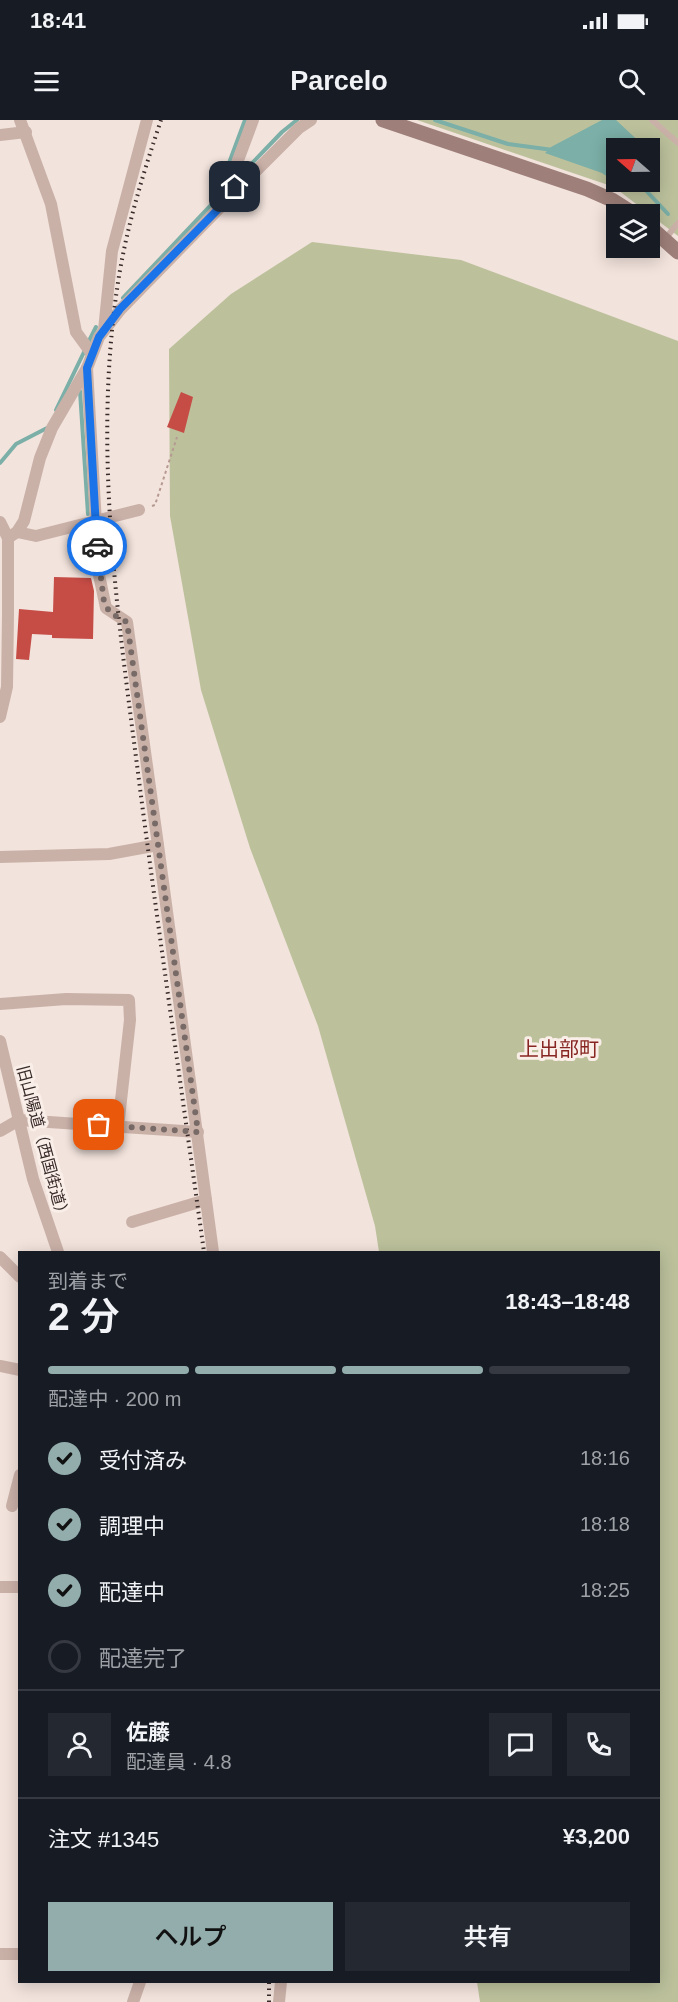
<!DOCTYPE html>
<html lang="ja">
<head>
<meta charset="utf-8">
<style>
	body { margin:0; font-family:Helvetica,"Noto Sans JP",sans-serif; background:#242831; color:#f1f3f6; height:100vh; display:flex; flex-direction:column; font-size:22px; white-space:nowrap }
	* { box-sizing:border-box; margin:0 }
	p { font-size:20px; color:#9ea1a6 }
	.icon { flex:none; width:33px; height:33px; fill:none; stroke:currentColor; stroke-width:2; stroke-linecap:round; stroke-linejoin:round }
	.map { position:relative; flex:1; overflow:hidden }
	.drawer { position:absolute; left:18px; top:1131px; width:642px; height:732px; display:flex; flex-direction:column; background:#171b24; border-radius:0px; box-shadow:0 3px 15px #0003 }
	.drawer>* { flex:none }
	.needle { width:39px; rotate:290deg }
	.fabs { position:absolute; left:606px; top:18px; display:grid; gap:12px }
	.fabs a { display:grid; place-items:center; width:54px; height:54px; border-radius:0px; background:#171b24; box-shadow:0 3px 15px #0003; font-size:30px }
	.pin { position:absolute; display:grid; place-items:center; width:51px; height:51px; color:#fff; margin:-26px; border-radius:12px; box-shadow:0 3px 9px #0006 }
	.courier { position:absolute; display:grid; place-items:center; width:60px; height:60px; margin:-30px; border:4px solid #1a73e8; border-radius:50%; background:#fff; color:#222; box-shadow:0 2px 8px #0007 }
	.overview em { font-style:normal; font-weight:600 }
	.overview div { display:flex; flex-direction:column-reverse }
	.overview { display:flex; align-items:center; justify-content:space-between; height:102px; padding:0 30px }
	h1 { font-size:39px; font-weight:600; line-height:45px }
	.bar { display:grid; grid-template-columns:repeat(4,1fr); gap:9px 6px; align-content:center; height:72px; padding:0 30px }
	.bar i { height:8px; border-radius:4px; background:#363941 }
	.bar .selected { background:#92adac }
	.bar p { grid-column:span 4 }
	.line { display:flex; align-items:center; gap:15px; padding:0 30px; border-top:2px solid #363941 }
	.line div { flex:1 }
	.round { display:grid; place-items:center; flex:none; width:63px; height:63px; border-radius:0px; background:#242831 }
	ol { padding:0 30px; list-style:none }
	li { display:flex; align-items:center; gap:18px; height:66px }
	li p { margin-inline-start:auto }
	li .icon { padding:6px; border-radius:50%; background:#92adac; color:#111; stroke-width:4 }
	li:last-child { color:#9ea1a6 }
	li i { width:33px; height:33px; border:3px solid #363941; border-radius:50% }
	.cta { display:flex; gap:12px; margin-top:auto; padding:12px 30px }
	.cta a { flex:1; height:69px; border-radius:0px; background:#92adac; color:#111; font-size:24px; font-weight:600; line-height:69px; text-align:center }
	.cta a+a { background:#242831; color:#f1f3f6 }
	.status { display:flex; justify-content:space-between; align-items:center; height:42px; padding:0 30px; background:#171b24; direction:ltr }
	.status svg { height:16px; fill:currentColor }
	header { display:flex; justify-content:space-between; align-items:center; height:78px; padding:0 30px; background:#171b24; font-size:27px; font-weight:600 }
	.map>svg:first-child { display:block }
	.green { fill:#bcc19c; fill-rule:evenodd }
	.water { fill:#7bafa7 }
	.lines { fill:none; stroke-linecap:round; stroke-linejoin:round }
	.stream { stroke:#7bafa7; stroke-width:4 }
	.building { fill:#c64c46 }
	.path { stroke:#b69a92; stroke-width:2; stroke-dasharray:3 3; stroke-linecap:butt }
	.service { stroke:#cab1a8; stroke-width:6 }
	.minor { stroke:#cab1a8; stroke-width:12 }
	.secondary { stroke:#9e7f79; stroke-width:15 }
	.rail { stroke:#372a28; stroke-width:4; stroke-dasharray:1.5 4.5; stroke-linecap:butt }
	.done { stroke:#786b67; stroke-width:6; stroke-dasharray:0 10.8 }
	.route { stroke:#1a73e8; stroke-width:8 }
	.labels { text-anchor:middle; dominant-baseline:central; stroke-width:6; stroke-linejoin:round; paint-order:stroke }
	.street-label { font-size:16px; fill:#372a28; stroke:#faeee8 }
	.quarter-label { font-size:20px; fill:#862521; stroke:#faeee8 }
</style>
</head>
<body>
<div class="status"><b>18:41</b><svg viewBox="0 0 49 12"><path d="M0 12V9h3v3zM5 12V6h3v6zM10 12V3h3v9zM15 12V0h3v12zM26 1h20v11H26zM47 4h2v5h-2z"/></svg></div>
<header><svg class="icon" aria-label="menu" viewBox="0 0 24 24"><path d="M4 6h16M4 12h16M4 18h16"/></svg>Parcelo<svg class="icon" aria-label="search" viewBox="0 0 24 24"><circle cx="10" cy="10" r="6"/><path d="M15 15l6 6"/></svg></header>
<div class="map">
<svg width="678" height="1882" viewBox="0 0 678 1882">
	<rect width="100%" height="100%" fill="#f2e3dc"/>
	<g class="green">
		<path d="M417,0H678V116L614,67ZM616,28H650V62H616Z"/>
		<polygon points="312,122 461,140 678,221 678,1882 480,1882 477,1862 658,1862 658,1132 379,1132 375,1106 318,906 250,728 201,570 170,396 169,229 231,174"/>
	</g>
	<polygon class="water" points="602,0 616,0 646,28 616,28 616,62 628,62 621,68 606,62 608,57 602,53 545,33 551,27"/>
	<g class="lines">
		<g class="stream">
			<polyline points="435,0 508,24 553,30"/>
			<polyline points="236,60 282,12 297,0"/>
			<polyline points="638,62 668,94"/>
			<polyline points="216,78 245,0"/>
			<polyline points="123,178 230,65"/>
			<polyline points="88,223 96,207"/>
			<polyline points="80,271 88,394"/>
			<polyline points="56,290 85,230"/>
			<polyline points="0,343 16,324 47,308"/>
			<polyline points="89,408 91,427"/>
		</g>
	</g>
	<g class="building">
		<polygon points="181,272 193,277 184,313 167,307"/>
		<polygon points="54,457 91,458 94,471 93,519 52,518 52,515 32,514 29,540 16,539 19,489 53,492"/>
	</g>
	<g class="lines">
		<polyline class="path" points="152,386 155,385 177,317"/>
		<g class="service">
			<polyline points="652,0 678,23"/>
			<polyline points="665,119 678,103"/>
		</g>
		<g class="minor">
			<polyline points="20,0 51,84 76,212 92,234"/>
			<polyline points="0,15 26,12"/>
			<polyline points="236,71 299,8 311,0"/>
			<polyline points="104,210 112,131 147,0"/>
			<polyline points="87,248 99,455 106,488 127,502 158,725"/>
			<polyline points="0,402 8,418 8,495 7,567 0,597"/>
			<polyline points="17,412 36,416 139,390"/>
			<polyline points="8,418 17,412 24,401 40,338 52,308 87,248 99,217 120,190 236,71 231,59 253,0"/>
			<polyline points="0,737 109,734 158,725 213,1132"/>
			<polyline points="0,884 66,879 129,880 130,900 118,1007"/>
			<polyline points="0,921 33,1059 58,1132"/>
			<polyline points="0,1011 19,1000 198,1012"/>
			<polyline points="132,1102 206,1080"/>
			<polyline points="0,1137 20,1157"/>
			<polyline points="0,1246 20,1250"/>
			<polyline points="12,1386 20,1355"/>
			<polyline points="0,1467 20,1467"/>
			<polyline points="0,1834 20,1834"/>
			<polyline points="133,1882 140,1862"/>
			<polyline points="279,1882 281,1862"/>
		</g>
		<g class="secondary">
			<polyline points="383,0 587,69 612,80 634,94"/>
			<polyline points="650,107 678,132"/>
		</g>
		<g class="rail">
			<path d="M161,0C144,51 128,102 119,156C91,330 119,503 141,676C161,829 183,980 204,1132"/>
			<polyline points="269,1882 269,1862"/>
		</g>
	</g>
	<g class="lines">
		<polyline class="done" points="97,426 104,482 110,493 127,502 198,1012 99,1005"/>
		<polyline class="route" points="97,426 87,248 99,217 120,189 236,71 235,67"/>
	</g>
	<g class="labels">
		<g class="street-label">
			<text transform="translate(43 1023) rotate(75)">旧山陽道（西国街道）</text>
		</g>
		<g class="quarter-label">
			<text x="559" y="929">上出部町</text>
		</g>
	</g>
</svg>
<div class="fabs">
<a><svg class="needle" viewBox="-14 -14 28 28"><path d="M0-13l5 13h-10z" fill="#e53935"/><path d="M0 13l5-13h-10z" fill="#9ea1a6"/></svg></a>
<a><svg class="icon" aria-label="layers" viewBox="0 0 24 24"><path d="M12 4l9 5-9 5-9-5zM3 14l9 5 9-5"/></svg></a>
</div>
<div class="pin" style="left:99px;top:1005px;background:#ea580c"><svg class="icon" aria-label="bag" viewBox="0 0 24 24"><path d="M5 8h14l-1 12H6zM9 8a3 3 0 0 1 6 0"/></svg></div>
<div class="pin" style="left:235px;top:67px;background:#1f2937"><svg class="icon" aria-label="home" viewBox="0 0 24 24"><path d="M3 11l9-7 9 7M6 9v11h12V9"/></svg></div>
<div class="courier" style="left:97px;top:426px"><svg class="icon" aria-label="car" viewBox="0 0 24 24"><path d="M5 17H2v-5l4-1 3-4h7l3 4 3 1v5h-3M9 17h6M6 11h13"/><circle cx="7" cy="17" r="2"/><circle cx="17" cy="17" r="2"/></svg></div>
<section class="drawer">
<div class="overview"><div><h1>2 分</h1><p>到着まで</p></div><em>18:43–18:48</em></div>
<div class="bar"><i class="selected"></i><i class="selected"></i><i class="selected"></i><i></i><p>配達中 · 200 m</p></div>
<ol>
<li><svg class="icon" aria-label="check" viewBox="0 0 24 24"><path d="M5 12l5 5 9-10"/></svg>受付済み<p>18:16</p></li>
<li><svg class="icon" aria-label="check" viewBox="0 0 24 24"><path d="M5 12l5 5 9-10"/></svg>調理中<p>18:18</p></li>
<li><svg class="icon" aria-label="check" viewBox="0 0 24 24"><path d="M5 12l5 5 9-10"/></svg>配達中<p>18:25</p></li>
<li><i></i>配達完了</li>
</ol>
<div class="line" style="height:108px"><a class="round"><svg class="icon" aria-label="person" viewBox="0 0 24 24"><circle cx="12" cy="8" r="4"/><path d="M4 21q1-7 8-7t8 7"/></svg></a><div><b>佐藤</b><p>配達員 · 4.8</p></div><a class="round"><svg class="icon" aria-label="chat" viewBox="0 0 24 24"><path d="M4 5h16v11H9l-5 4z"/></svg></a><a class="round"><svg class="icon" aria-label="phone" viewBox="0 0 24 24"><path d="M5 4h4l2 5-3 2q2 4 5 5l2-3 5 2v4C11 20 4 13 5 4z"/></svg></a></div>
<div class="line" style="height:78px"><div>注文 #1345</div><b>¥3,200</b></div>
<div class="cta"><a>ヘルプ</a><a>共有</a></div>
</section>
</div>
</body>
</html>
